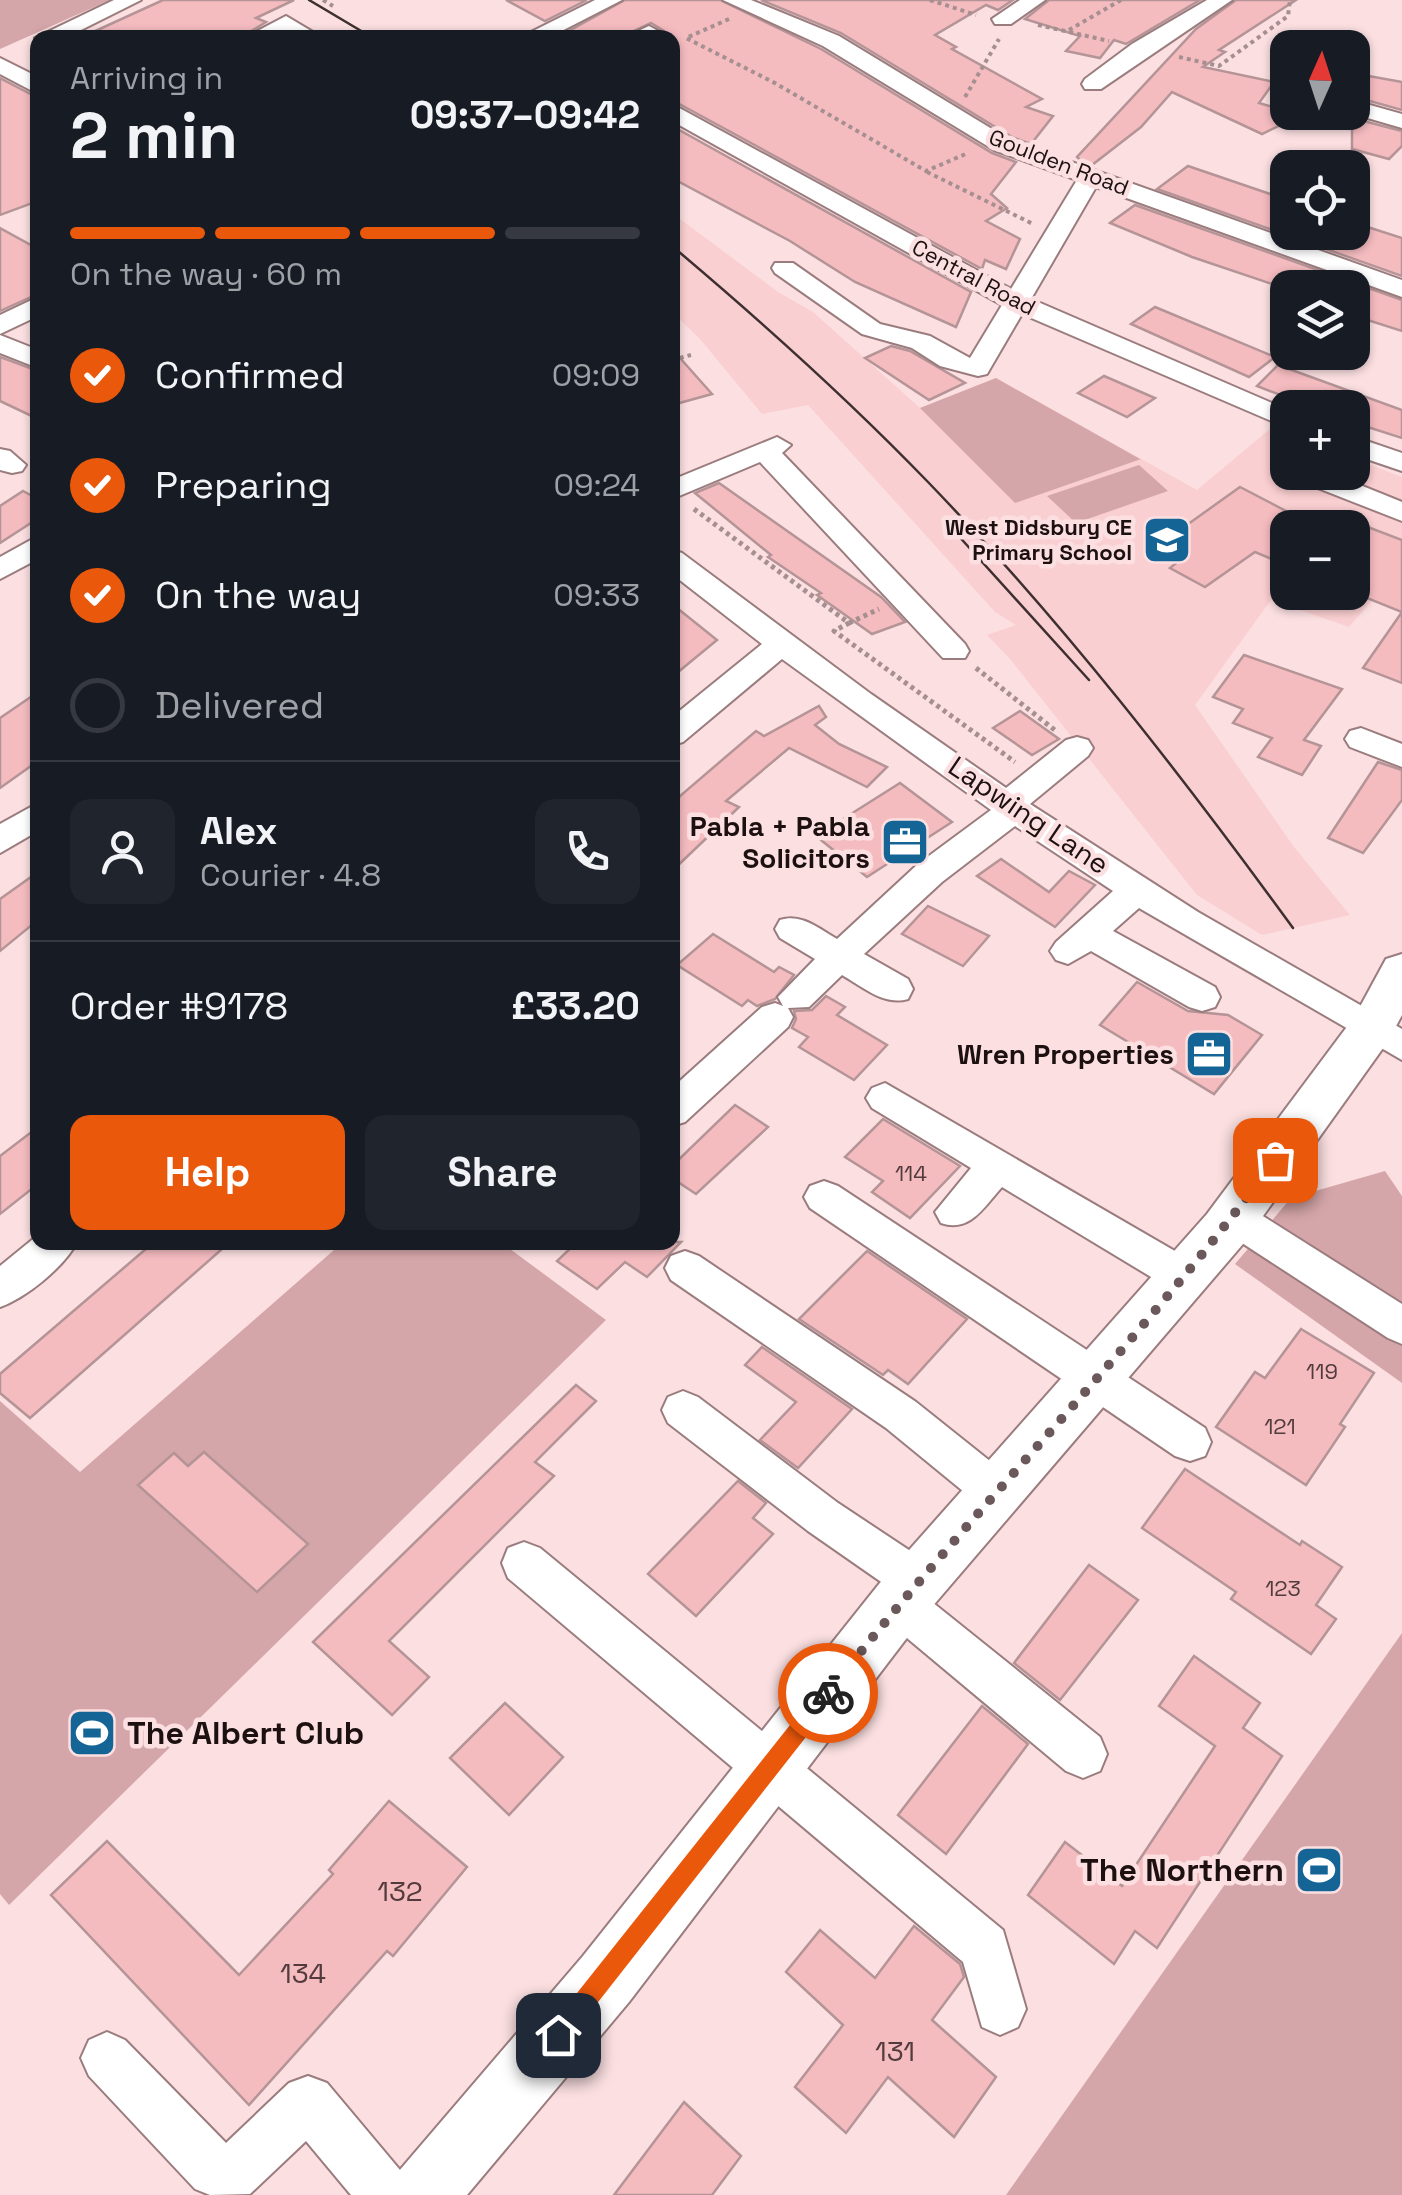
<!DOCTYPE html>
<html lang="en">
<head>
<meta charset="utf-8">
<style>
	body { margin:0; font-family:"Space Grotesk",sans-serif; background:#20242c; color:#f1f3f6; height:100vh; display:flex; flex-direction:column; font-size:38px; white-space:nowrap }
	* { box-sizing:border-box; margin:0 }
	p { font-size:32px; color:#9ea1a6 }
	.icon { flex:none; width:55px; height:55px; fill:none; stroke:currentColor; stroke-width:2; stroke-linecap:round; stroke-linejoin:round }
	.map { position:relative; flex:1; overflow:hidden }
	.side { position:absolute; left:30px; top:30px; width:650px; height:1220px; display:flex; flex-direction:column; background:#171b24; border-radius:20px; box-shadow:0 2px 8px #0004 }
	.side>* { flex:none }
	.needle { width:65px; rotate:3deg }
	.buttons { position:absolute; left:1270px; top:30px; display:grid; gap:20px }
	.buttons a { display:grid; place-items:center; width:100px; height:100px; border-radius:20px; background:#171b24; box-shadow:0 2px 8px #0004; font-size:50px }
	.pin { position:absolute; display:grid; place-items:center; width:85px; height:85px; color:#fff; margin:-42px; border-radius:20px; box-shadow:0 5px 15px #0006 }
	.courier { position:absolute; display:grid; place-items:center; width:100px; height:100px; margin:-50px; border:8px solid #ea580c; border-radius:50%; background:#fff; color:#222; box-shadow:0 2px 12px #0007 }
	.summary em { font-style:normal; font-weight:700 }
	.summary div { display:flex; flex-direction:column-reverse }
	.summary { display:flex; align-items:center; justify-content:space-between; height:170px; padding:0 40px }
	h1 { font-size:65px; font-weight:700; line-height:75px }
	.bar { display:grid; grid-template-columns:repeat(4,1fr); gap:15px 10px; align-content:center; height:120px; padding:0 40px }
	.bar i { height:12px; border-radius:8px; background:#363941 }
	.bar .on { background:#ea580c }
	.bar p { grid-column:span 4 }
	.line { display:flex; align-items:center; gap:25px; padding:0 40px; border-top:2px solid #363941 }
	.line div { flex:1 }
	.round { display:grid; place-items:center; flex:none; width:105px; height:105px; border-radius:20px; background:#20242c }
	ol { padding:0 40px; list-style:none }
	li { display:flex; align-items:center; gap:30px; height:110px }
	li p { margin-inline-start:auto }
	li .icon { padding:10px; border-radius:50%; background:#ea580c; color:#fff; stroke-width:4 }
	li:last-child { color:#9ea1a6 }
	li i { width:55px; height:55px; border:5px solid #363941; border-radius:50% }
	.primary-button { display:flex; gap:20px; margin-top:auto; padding:20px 40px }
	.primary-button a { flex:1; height:115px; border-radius:20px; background:#ea580c; color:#fff; font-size:40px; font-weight:700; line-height:115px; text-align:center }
	.primary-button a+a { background:#20242c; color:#f1f3f6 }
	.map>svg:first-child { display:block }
	.built { fill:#facfd1; fill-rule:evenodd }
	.green { fill:#d5a6a9 }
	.building { fill:#f5bcc0; stroke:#b49496; stroke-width:2.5 }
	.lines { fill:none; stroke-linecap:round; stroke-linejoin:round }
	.minor-casing { stroke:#9b7c7e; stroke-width:4 }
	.major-casing { stroke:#9b7c7e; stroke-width:4 }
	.path-far1 { stroke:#a58f90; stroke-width:4; stroke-dasharray:4 4; stroke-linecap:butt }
	.path { stroke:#a58f90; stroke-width:5; stroke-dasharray:4 4; stroke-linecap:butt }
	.minor { fill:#fff; fill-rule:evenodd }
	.major { fill:#fff; fill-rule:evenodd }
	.tram { stroke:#3e3031; stroke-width:2.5 }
	.route { fill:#ea580c }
	.done { stroke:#6a585a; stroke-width:10; stroke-dasharray:0 18 }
	.labels { text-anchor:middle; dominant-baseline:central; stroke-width:9; stroke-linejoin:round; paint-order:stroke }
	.far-street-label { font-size:22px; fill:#1c1011; stroke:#fbdfe1 }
	.far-poi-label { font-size:22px; font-weight:bold; fill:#1c1011; stroke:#fbdfe1; text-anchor:end }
	.number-label { font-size:22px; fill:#523b3d }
	.street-label { font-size:28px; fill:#1c1011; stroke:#fbdfe1 }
	.poi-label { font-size:28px; font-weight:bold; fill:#1c1011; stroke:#fbdfe1; text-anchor:end }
	.near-number-label { font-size:28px; fill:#523b3d }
	.near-poi-label { font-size:32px; font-weight:bold; fill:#1c1011; stroke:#fbdfe1; text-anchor:start }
</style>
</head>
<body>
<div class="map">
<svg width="1402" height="2195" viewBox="0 0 1402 2195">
	<rect width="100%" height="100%" fill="#fbdfe1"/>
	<path class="built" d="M672,213L778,292L813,312L920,408L996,378L1197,490L1271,428L1287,434L1288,472H1352L1353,458L1402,477V552L1385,585L1349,627L1271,600L1195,705L1294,847L1350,915L1262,935L1197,895L1010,659L987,635L1016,625L995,612L808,405L762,414L700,339L673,313ZM1288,528H1352V592H1288Z"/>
	<g class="green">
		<polygon points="0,0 110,0 0,49"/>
		<polygon points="996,378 1140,459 1141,459 1015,503 920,408"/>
		<polygon points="1139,465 1168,491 1076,523 1047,496"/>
		<polygon points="1385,1171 1402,1196 1402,1383 1235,1264 1291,1198"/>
		<polygon points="342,1243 502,1243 606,1320 9,1905 0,1894 0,1401 80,1472"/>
		<polygon points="1402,1633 1402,2195 1006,2195"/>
	</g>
	<g class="building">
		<polygon points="163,0 294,0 256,18 266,22 240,38 80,38"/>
		<polygon points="506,0 587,0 545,21"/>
		<polygon points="625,0 720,0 821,49 992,153 1016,162 991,194 1007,208 986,221 1020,239 1006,269 985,260 982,269 672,100 672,38 661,38 664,31 651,23 619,38 577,38 567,32"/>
		<polygon points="761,0 1013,0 998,10 986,5 935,35 956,47 952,49 1042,99 1026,107 1053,116 1031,144 1012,137 841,33"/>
		<polygon points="1049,0 1200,0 1126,44 1114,40 1100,58 1066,51 1080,36 1025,19"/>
		<polygon points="1236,0 1296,0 1219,50 1225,52 1203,67 1274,82 1259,103 1301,115 1262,134 1172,92 1141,127 1092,165 1081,161 1077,157 1196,29"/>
		<polygon points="1352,73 1402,82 1402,110 1352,96"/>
		<polygon points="0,78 38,98 38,201 0,215"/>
		<polygon points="1352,118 1402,131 1402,146 1389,159 1352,149"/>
		<polygon points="672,126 971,292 956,327 855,282 790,241 672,178"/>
		<polygon points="1188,166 1288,200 1288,232 1352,232 1352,222 1402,238 1402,276 1157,189"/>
		<polygon points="1135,205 1402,300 1402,331 1352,315 1352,288 1284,288 1192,257 1110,223"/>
		<polygon points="0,228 38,249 38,294 0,311"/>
		<polygon points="1155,307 1275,357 1249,377 1131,324"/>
		<polygon points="891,346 910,351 965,383 929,400 865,358"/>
		<polygon points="672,349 712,394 672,405"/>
		<polygon points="0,357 38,371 38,419 0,401"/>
		<polygon points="1278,365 1402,410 1402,438 1352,422 1352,408 1314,408 1257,386"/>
		<polygon points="1104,376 1155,398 1127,417 1078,393"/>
		<polygon points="719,483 881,597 905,622 872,634 817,595 821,593 768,557 771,555 695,493"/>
		<polygon points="1240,487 1288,512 1288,566 1255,552 1205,587 1170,568 1180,560 1156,547"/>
		<polygon points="23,491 38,499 38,523 31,523 0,543 0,506"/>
		<polygon points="1352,521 1402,540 1402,683 1363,668 1402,612 1352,592"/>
		<polygon points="672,604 717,640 672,677"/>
		<polygon points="1244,655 1342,689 1304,740 1321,746 1302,775 1258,757 1272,738 1233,723 1243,709 1213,697"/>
		<polygon points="38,692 38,761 0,788 0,718"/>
		<polygon points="819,706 826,717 815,725 839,744 887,767 867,787 789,748 726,801 739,807 672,871 672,807 680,796 756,731 764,736"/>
		<polygon points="1020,711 1059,739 1032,755 993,728"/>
		<polygon points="1378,762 1402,770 1402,800 1363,853 1328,838"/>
		<polygon points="900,783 952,822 867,877 816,836"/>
		<polygon points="1001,859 1049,892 1069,871 1095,885 1055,927 977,876"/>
		<polygon points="38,872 38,920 0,951 0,899"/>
		<polygon points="928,906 989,936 963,966 902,934"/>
		<polygon points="713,934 774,972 779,967 794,975 775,999 757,1006 748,1000 742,1006 677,965"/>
		<polygon points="1137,982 1188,1011 1228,1015 1262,1035 1214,1094 1100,1025"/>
		<polygon points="826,996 845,1007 837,1015 887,1045 854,1080 799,1047 808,1037 792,1028 796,1019 794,1011 812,1010"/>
		<polygon points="735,1105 768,1127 696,1194 672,1178 672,1166"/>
		<polygon points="883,1119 960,1166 910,1218 872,1192 883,1181 845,1157"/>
		<polygon points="38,1127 38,1184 0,1214 0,1156"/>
		<polygon points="154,1242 230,1242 30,1418 0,1393 0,1374"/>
		<polygon points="577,1242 681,1242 647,1277 625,1262 597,1289 557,1261"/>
		<polygon points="867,1251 967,1319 908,1384 888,1370 883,1375 799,1319"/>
		<polygon points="1301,1329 1374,1373 1340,1424 1345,1427 1306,1485 1216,1427 1255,1372 1265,1378"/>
		<polygon points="762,1347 852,1409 798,1468 760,1440 796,1402 745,1365"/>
		<polygon points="576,1385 596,1401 535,1462 554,1476 389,1641 429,1677 392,1715 313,1642"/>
		<polygon points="204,1452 308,1544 257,1592 138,1485 174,1453 188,1466"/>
		<polygon points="1185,1469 1300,1545 1302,1541 1342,1567 1316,1605 1336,1619 1311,1654 1231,1599 1236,1592 1142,1528"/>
		<polygon points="738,1481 766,1503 753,1518 773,1534 696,1616 648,1574"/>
		<polygon points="1089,1565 1138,1600 1060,1700 1014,1663"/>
		<polygon points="1194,1656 1260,1703 1243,1728 1282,1756 1157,1948 1135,1931 1114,1964 1028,1895 1065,1842 1122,1886 1215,1746 1159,1706"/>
		<polygon points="505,1703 563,1757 509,1815 450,1758"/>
		<polygon points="982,1706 1028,1744 946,1854 898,1815"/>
		<polygon points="389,1801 467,1867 393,1956 387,1951 249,2105 51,1895 107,1841 239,1975 333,1874 329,1870"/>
		<polygon points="914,1926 960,1964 964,1977 932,2020 996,2077 954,2137 888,2077 846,2133 795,2087 843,2025 786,1972 820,1930 875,1978"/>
		<polygon points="684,2102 741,2156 712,2195 614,2195"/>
	</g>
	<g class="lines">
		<g class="minor-casing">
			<g id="minor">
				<polygon points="114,0 141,0 65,38 38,38 38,41 35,38"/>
				<polygon points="595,0 622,0 548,38 519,38"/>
				<polygon points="723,0 751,0 839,36 1010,140 1402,280 1402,297 1096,187 1031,299 1288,410 1288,428 1022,314 987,374 978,376 940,366 912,348 862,334 775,273 772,268 775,263 793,263 880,324 930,336 970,358 1002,305 672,121 672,104 1011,289 1077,180 994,150 823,46"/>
				<polygon points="1020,0 1045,0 1011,24 995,24 992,19"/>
				<polygon points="1207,0 1232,0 1101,89 1085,89 1082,84 1085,79 1132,44"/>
				<polygon points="286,16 323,38 297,38 285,31 272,38 244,38"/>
				<polygon points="649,26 660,32 657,37 623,38"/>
				<polygon points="0,58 38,77 38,94 0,74"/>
				<polygon points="1352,100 1402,114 1402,128 1347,112 1352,112"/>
				<polygon points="38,297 38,316 0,334 0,315"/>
				<polygon points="0,335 38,350 38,368 0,353"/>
				<polygon points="1352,436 1402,453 1402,471 1352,454"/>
				<polygon points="777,437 791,445 782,453 965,644 969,651 965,658 943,658 760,462 672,499 672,480"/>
				<polygon points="0,449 10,451 26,465 22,471 12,473 0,470"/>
				<polygon points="1288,472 1328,472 1402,502 1402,521 1292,478"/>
				<polygon points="38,536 38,559 0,579 0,557"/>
				<path d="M672,550L682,553L871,694L1006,788L1066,740L1077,737L1088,740L1093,748L1088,756L1030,804L1198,912L1402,1029V1060L1139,908L1113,931L1215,987L1220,997L1215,1007L1202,1011L1189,1007L1091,951L1068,964L1056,960L1050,951L1056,942L1113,891L1015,826L942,882L864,954L908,979L913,989L908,999C884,1006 863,987 842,975L809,1007L788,1008L793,1017L788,1027L685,1122L672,1126V1088L762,1007L775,1003L783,1006L778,997L815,959L780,938L775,929L780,920C801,913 818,928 837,939L918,864L991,810L782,659L683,742L672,745V717L762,644L672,574Z"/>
				<polygon points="1361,728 1402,744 1402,767 1350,747 1345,739 1350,731"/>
				<polygon points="38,803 38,831 0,853 0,824"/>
				<path d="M885,1083L1199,1265L1205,1277L1199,1289L1185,1294L1171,1289L1002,1187C984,1207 970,1233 941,1223L935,1212L971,1168L872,1108L866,1098L872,1088Z"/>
				<polygon points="824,1181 838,1186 1205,1428 1211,1442 1205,1456 1190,1461 1175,1456 810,1208 804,1197 810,1186"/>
				<polygon points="1233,1201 1247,1206 1402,1304 1402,1344 1388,1338 1219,1228 1213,1217 1219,1206"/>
				<path d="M38,1235V1242H77C64,1267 26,1298 0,1307V1266Z"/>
				<polygon points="685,1251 699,1256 916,1402 1010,1477 1017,1491 1010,1505 995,1511 980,1505 886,1428 671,1280 665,1268 671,1256"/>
				<polygon points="683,1391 698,1397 838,1503 933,1566 939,1581 933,1596 927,1598 1100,1737 1107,1754 1100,1771 1083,1778 1066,1771 883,1618 876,1603 887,1586 808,1531 668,1423 662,1410 668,1397"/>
				<polygon points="524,1542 540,1548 1003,1930 1026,2009 1018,2027 1000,2035 982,2027 963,1962 508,1578 502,1563 508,1548"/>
				<polygon points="107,2032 125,2040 226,2143 289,2083 308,2076 327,2083 405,2176 413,2195 351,2195 306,2141 250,2194 210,2195 195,2189 89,2076 81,2058 89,2040"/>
			</g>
		</g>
		<g class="major-casing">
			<polygon id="major" points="1402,954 1402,1015 1388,1041 1243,1244 919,1622 629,2002 467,2195 389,2195 399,2171 583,1956 879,1584 1207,1214 1355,1016 1386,959"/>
		</g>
		<g class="path-far1">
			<polyline points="323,0 333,6"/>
			<polyline points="930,0 976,15"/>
			<polyline points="729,19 686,38 773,82 926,171 968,153"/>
			<polyline points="1038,25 1109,41"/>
			<polyline points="1069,30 1121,0"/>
			<polyline points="1179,57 1219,66 1288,16 1290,0"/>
			<polyline points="965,97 999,39"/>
			<polyline points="927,172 1033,224"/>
			<polyline points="672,360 691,355"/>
		</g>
		<g class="path">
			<polyline points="694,509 849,623 834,631 1015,762"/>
			<polyline points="849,623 879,609"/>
			<polyline points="976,668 1056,731"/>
		</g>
		<use href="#minor" class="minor"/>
		<use href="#major" class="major"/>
		<g class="tram">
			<polyline points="309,0 373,38"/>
			<path d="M672,246C761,321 847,398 928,482C1062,621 1180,773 1293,928"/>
			<polyline points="955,532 1089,680"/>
		</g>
	</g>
	<polygon class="route" points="828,1683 835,1686 835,1700 566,2043 558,2046 550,2043 547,2035 550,2027 821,1686"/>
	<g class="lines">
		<path class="done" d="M828,1693C971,1510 1138,1346 1275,1160"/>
	</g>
	<defs>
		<g id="school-square" transform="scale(2.5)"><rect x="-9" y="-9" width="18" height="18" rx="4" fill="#156496" stroke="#fbdfe1"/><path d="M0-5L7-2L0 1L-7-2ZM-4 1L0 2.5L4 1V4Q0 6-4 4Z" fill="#fff"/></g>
		<g id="office-square" transform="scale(2.5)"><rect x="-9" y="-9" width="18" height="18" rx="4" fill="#156496" stroke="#fbdfe1"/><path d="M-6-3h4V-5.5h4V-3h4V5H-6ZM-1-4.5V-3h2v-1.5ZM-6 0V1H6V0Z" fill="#fff"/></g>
		<g id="stadium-square" transform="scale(2.5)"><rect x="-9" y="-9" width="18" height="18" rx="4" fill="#156496" stroke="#fbdfe1"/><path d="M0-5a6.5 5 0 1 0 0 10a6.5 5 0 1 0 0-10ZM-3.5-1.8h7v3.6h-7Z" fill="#fff"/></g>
	</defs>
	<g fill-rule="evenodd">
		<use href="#school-square" x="1167" y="540"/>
		<use href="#office-square" x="905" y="842"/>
		<use href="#office-square" x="1209" y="1054"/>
		<use href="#stadium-square" x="92" y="1733"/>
		<use href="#stadium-square" x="1319" y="1870"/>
	</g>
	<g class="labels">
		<g class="far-street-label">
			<text transform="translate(1059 162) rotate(21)">Goulden Road</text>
			<text transform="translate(974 277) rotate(28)">Central Road</text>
		</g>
		<g class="far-poi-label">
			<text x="1132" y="527">West Didsbury CE<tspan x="1132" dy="25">Primary School</tspan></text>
		</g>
		<g class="number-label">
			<text x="911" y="1173">114</text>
			<text x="1322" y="1371">119</text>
			<text x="1280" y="1426">121</text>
			<text x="1283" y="1588">123</text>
		</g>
		<g class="street-label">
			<text transform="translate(1029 815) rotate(34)">Lapwing Lane</text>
		</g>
		<g class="poi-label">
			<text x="870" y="826">Pabla + Pabla<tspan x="870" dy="32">Solicitors</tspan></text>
			<text x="1174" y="1054">Wren Properties</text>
		</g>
		<g class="near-number-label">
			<text x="400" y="1891">132</text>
			<text x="303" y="1973">134</text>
			<text x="895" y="2051">131</text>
		</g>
		<g class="near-poi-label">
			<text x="127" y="1733">The Albert Club</text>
			<text x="1284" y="1870" text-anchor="end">The Northern</text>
		</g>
	</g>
</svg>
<div class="buttons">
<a><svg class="needle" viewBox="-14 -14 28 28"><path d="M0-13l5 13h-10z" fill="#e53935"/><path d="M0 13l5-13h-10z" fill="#9ea1a6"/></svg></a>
<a><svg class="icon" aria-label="locate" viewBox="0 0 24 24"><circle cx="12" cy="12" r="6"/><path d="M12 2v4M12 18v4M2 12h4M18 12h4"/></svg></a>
<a><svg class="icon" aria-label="layers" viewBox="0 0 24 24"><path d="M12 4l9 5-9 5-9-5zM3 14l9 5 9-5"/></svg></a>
<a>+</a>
<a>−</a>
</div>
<div class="pin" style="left:1275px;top:1160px;background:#ea580c"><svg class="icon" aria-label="bag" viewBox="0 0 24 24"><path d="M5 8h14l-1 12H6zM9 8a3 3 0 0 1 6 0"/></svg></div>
<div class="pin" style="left:558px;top:2035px;background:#1f2937"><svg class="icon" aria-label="home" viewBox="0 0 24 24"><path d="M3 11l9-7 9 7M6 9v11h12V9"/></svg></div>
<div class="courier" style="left:828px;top:1693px"><svg class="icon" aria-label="bike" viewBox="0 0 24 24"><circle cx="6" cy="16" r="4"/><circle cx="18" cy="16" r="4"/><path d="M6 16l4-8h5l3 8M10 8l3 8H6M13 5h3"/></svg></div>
<section class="side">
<div class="summary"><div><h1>2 min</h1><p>Arriving in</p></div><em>09:37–09:42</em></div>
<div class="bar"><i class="on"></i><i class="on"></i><i class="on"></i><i></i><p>On the way · 60 m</p></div>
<ol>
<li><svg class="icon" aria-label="check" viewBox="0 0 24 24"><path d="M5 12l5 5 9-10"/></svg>Confirmed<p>09:09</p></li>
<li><svg class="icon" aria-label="check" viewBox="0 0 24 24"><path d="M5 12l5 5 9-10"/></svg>Preparing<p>09:24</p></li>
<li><svg class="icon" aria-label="check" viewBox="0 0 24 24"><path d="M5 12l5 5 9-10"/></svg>On the way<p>09:33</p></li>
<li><i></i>Delivered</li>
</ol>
<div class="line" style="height:180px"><a class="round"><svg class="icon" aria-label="person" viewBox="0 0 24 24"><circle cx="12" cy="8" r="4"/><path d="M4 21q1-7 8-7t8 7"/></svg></a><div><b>Alex</b><p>Courier · 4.8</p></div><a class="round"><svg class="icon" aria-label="phone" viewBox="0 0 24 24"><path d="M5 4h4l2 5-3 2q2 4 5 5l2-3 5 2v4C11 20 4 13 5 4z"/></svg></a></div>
<div class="line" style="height:130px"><div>Order #9178</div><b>£33.20</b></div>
<div class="primary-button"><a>Help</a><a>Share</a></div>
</section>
</div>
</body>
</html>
